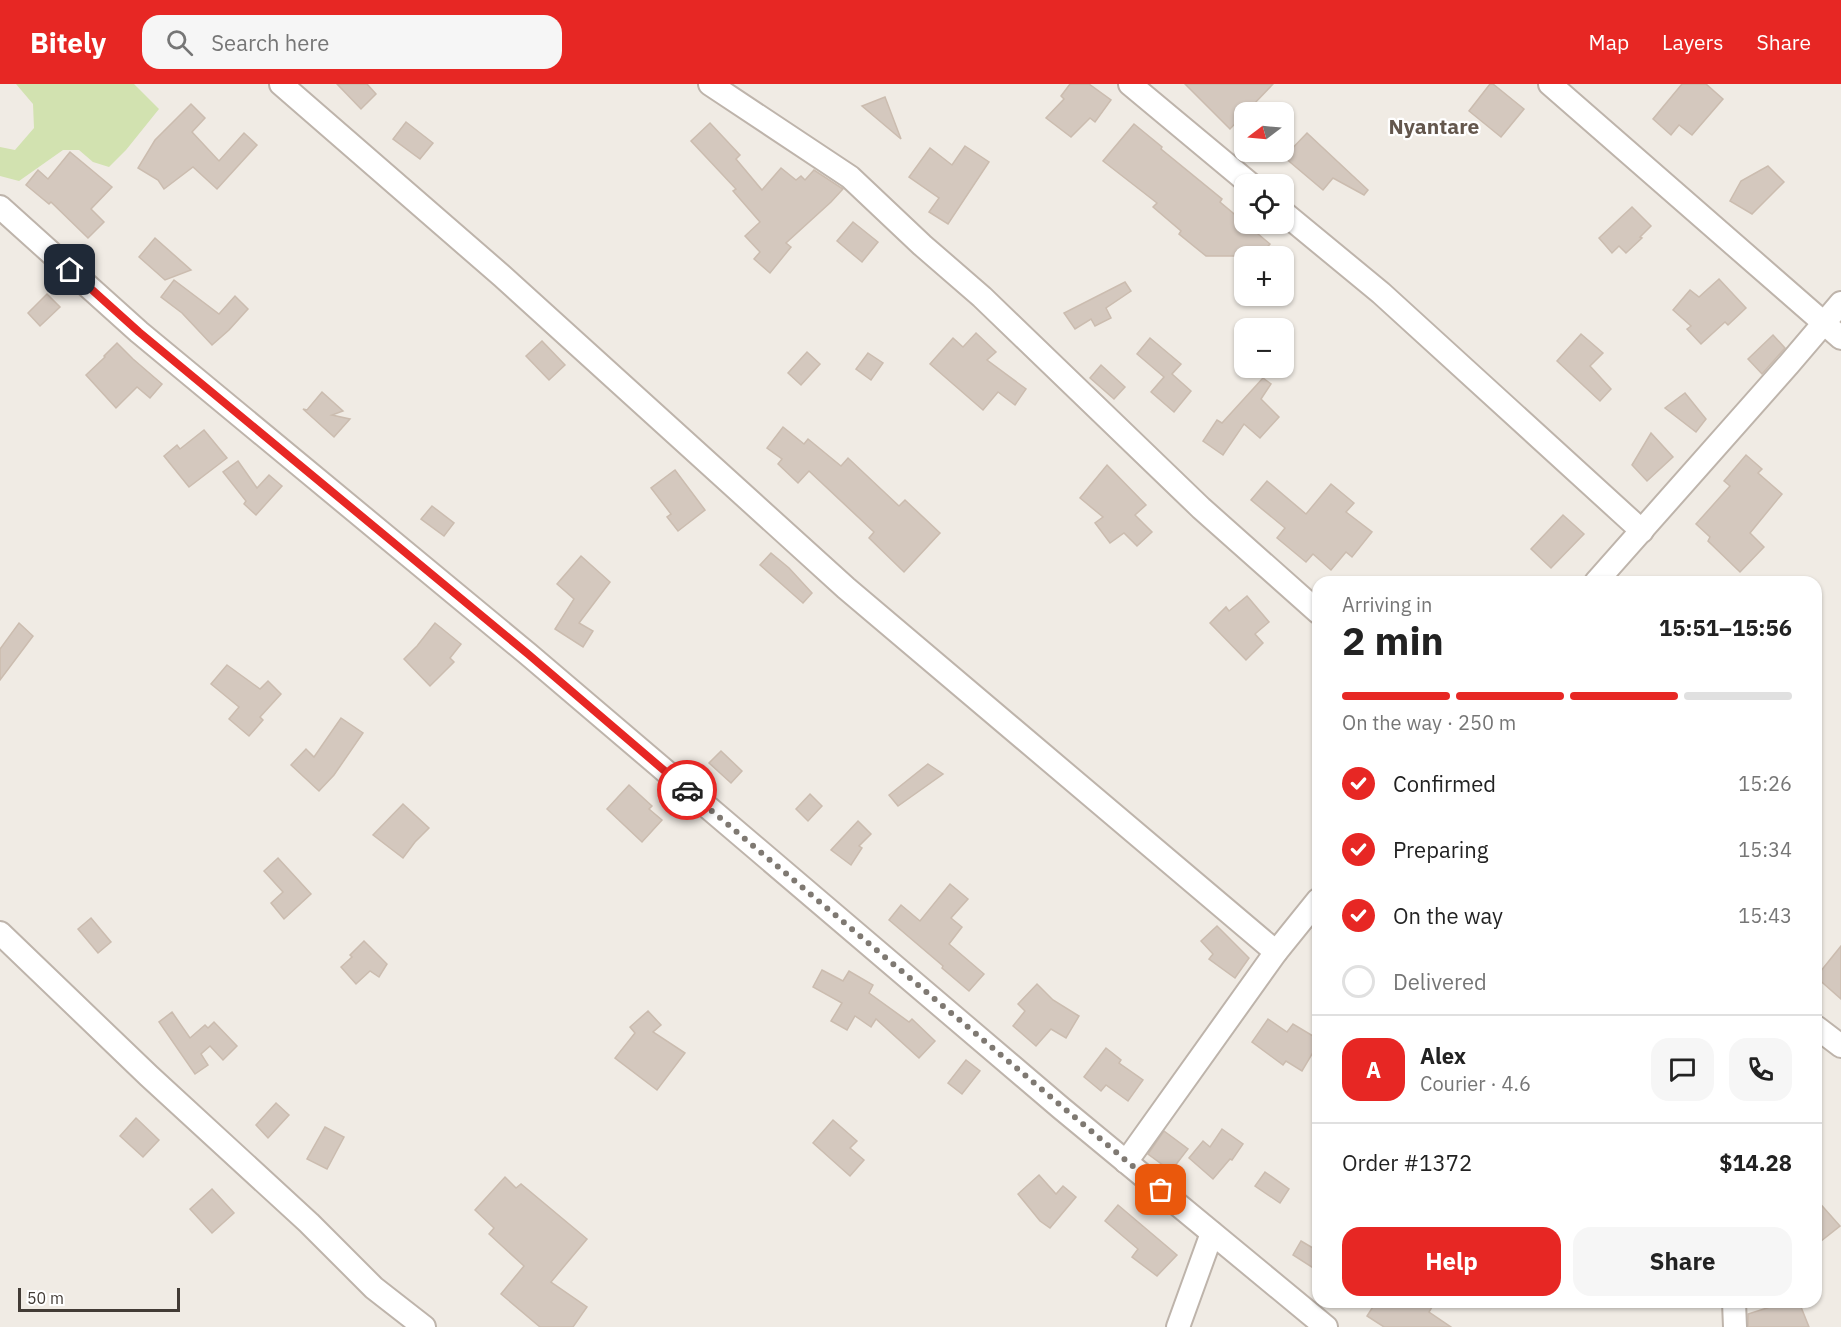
<!DOCTYPE html>
<html lang="en">
<head>
<meta charset="utf-8">
<style>
	body { margin:0; font-family:"IBM Plex Sans",sans-serif; background:#f6f6f6; color:#222; height:100vh; display:flex; flex-direction:column; font-size:22px; white-space:nowrap }
	* { box-sizing:border-box; margin:0 }
	p { font-size:20px; color:#767676 }
	.icon { flex:none; width:33px; height:33px; fill:none; stroke:currentColor; stroke-width:2; stroke-linecap:round; stroke-linejoin:round }
	.map { position:relative; flex:1; overflow:hidden }
	.side { position:absolute; left:1312px; top:492px; width:510px; height:732px; display:flex; flex-direction:column; background:#fff; border-radius:18px; box-shadow:0 2px 4px #0004 }
	.side>* { flex:none }
	.needle { width:39px; rotate:254deg }
	.buttons { position:absolute; left:1234px; top:18px; display:grid; gap:12px }
	.buttons a { display:grid; place-items:center; width:60px; height:60px; border-radius:12px; background:#fff; box-shadow:0 2px 4px #0004; font-size:30px }
	.scale { position:absolute; left:18px; bottom:15px; width:162px; box-sizing:border-box; padding-left:6px; border:3px solid #423b35; border-top:0; font-size:16px; line-height:21px; white-space:nowrap; color:#423b35; -webkit-text-stroke:4px #fff; paint-order:stroke }
	.pin { position:absolute; display:grid; place-items:center; width:51px; height:51px; color:#fff; margin:-26px; border-radius:12px; box-shadow:0 3px 9px #0006 }
	.courier { position:absolute; display:grid; place-items:center; width:60px; height:60px; margin:-30px; border:4px solid #e72724; border-radius:50%; background:#fff; color:#222; box-shadow:0 2px 8px #0007 }
	.overview em { font-style:normal; font-weight:700 }
	.overview div { display:flex; flex-direction:column-reverse }
	.overview { display:flex; align-items:center; justify-content:space-between; height:102px; padding:0 30px }
	h1 { font-size:39px; font-weight:700; line-height:45px }
	.bar { display:grid; grid-template-columns:repeat(4,1fr); gap:9px 6px; align-content:center; height:72px; padding:0 30px }
	.bar i { height:8px; border-radius:4px; background:#e0e0e0 }
	.bar .current { background:#e72724 }
	.bar p { grid-column:span 4 }
	.line { display:flex; align-items:center; gap:15px; padding:0 30px; border-top:2px solid #e0e0e0 }
	.line div { flex:1 }
	.round { display:grid; place-items:center; flex:none; width:63px; height:63px; border-radius:18px; background:#f6f6f6 }
	ol { padding:0 30px; list-style:none }
	li { display:flex; align-items:center; gap:18px; height:66px }
	li p { margin-inline-start:auto }
	li .icon { padding:6px; border-radius:50%; background:#e72724; color:#fff; stroke-width:4 }
	li:last-child { color:#767676 }
	li i { width:33px; height:33px; border:3px solid #e0e0e0; border-radius:50% }
	.button { display:flex; gap:12px; margin-top:auto; padding:12px 30px }
	.button a { flex:1; height:69px; border-radius:18px; background:#e72724; color:#fff; font-size:24px; font-weight:700; line-height:69px; text-align:center }
	.button a+a { background:#f6f6f6; color:#222 }
	header { display:flex; align-items:center; gap:36px; box-sizing:border-box; height:84px; padding:0 30px; background:#e72724; color:#fff }
	header strong { font-size:28px }
	nav { display:flex; gap:33px; margin-inline-start:auto; font-size:21px }
	.search { width:420px; height:54px; background:#f6f6f6; display:flex; align-items:center; gap:15px; box-sizing:border-box; padding:0 21px; border-radius:18px; color:#767676; font-size:22px }
	.map>svg:first-child { display:block }
	.green { fill:#d2e2b0 }
	.building { fill:#d4c8be; stroke:#cbbcaf; stroke-width:1.5 }
	.lines { fill:none; stroke-linecap:round; stroke-linejoin:round }
	.minor-casing { stroke:#beb4ab; stroke-width:26 }
	.minor { stroke:#fff; stroke-width:22 }
	.done { stroke:#7f7972; stroke-width:6; stroke-dasharray:0 10.8 }
	.route { stroke:#e72724; stroke-width:8 }
	.labels { text-anchor:middle; dominant-baseline:central; stroke-width:4.5; stroke-linejoin:round; paint-order:stroke }
	.quarter-label { font-size:21px; font-weight:bold; fill:#64574d; stroke:#fff }
</style>
</head>
<body>
<header>
<strong>Bitely</strong>
<div class="search"><svg class="icon" aria-label="search" viewBox="0 0 24 24"><circle cx="10" cy="10" r="6"/><path d="M15 15l6 6"/></svg>Search here</div>
<nav><a>Map</a><a>Layers</a><a>Share</a></nav>
</header>
<div class="map">
<svg width="1841" height="1243" viewBox="0 0 1841 1243">
	<rect width="100%" height="100%" fill="#f0ebe4"/>
	<polygon class="green" points="16,0 134,0 159,25 126,66 109,83 93,78 79,66 63,66 19,97 0,92 0,63 15,66 34,44 33,20"/>
	<g class="building">
		<polygon points="337,0 367,0 376,10 361,25"/>
		<polygon points="1070,0 1089,0 1111,16 1095,38 1090,34 1071,53 1046,34 1064,15 1061,12"/>
		<polygon points="1185,0 1273,0 1230,45"/>
		<polygon points="1490,0 1493,0 1524,25 1501,53 1469,27"/>
		<polygon points="1682,0 1706,0 1723,15 1692,51 1679,41 1671,51 1653,35"/>
		<polygon points="885,13 901,55 862,22"/>
		<polygon points="191,20 205,34 192,48 219,77 244,49 257,61 217,105 193,83 164,105 158,96 138,84 155,56"/>
		<polygon points="406,38 433,59 420,75 393,55"/>
		<polygon points="710,39 740,71 736,75 762,106 781,84 796,96 801,92 805,96 814,86 843,105 831,118 786,159 791,163 770,189 754,175 760,168 745,152 760,138 733,107 736,105 691,57"/>
		<polygon points="1134,40 1162,63 1161,65 1222,115 1220,118 1270,160 1259,172 1206,172 1179,150 1181,147 1153,123 1157,119 1103,77"/>
		<polygon points="1307,49 1368,106 1364,111 1333,94 1323,106 1284,73"/>
		<polygon points="965,62 989,78 948,140 929,128 939,114 909,93 930,64 952,81"/>
		<polygon points="70,68 112,103 91,125 104,138 88,154 51,118 49,120 26,101 38,86 48,95"/>
		<polygon points="1768,82 1784,98 1752,130 1730,117 1741,97"/>
		<polygon points="1632,123 1651,142 1640,153 1642,154 1626,169 1619,162 1612,169 1599,154"/>
		<polygon points="853,138 878,158 862,178 837,157"/>
		<polygon points="155,154 191,186 165,196 139,173"/>
		<polygon points="1719,195 1746,224 1728,241 1725,238 1701,260 1687,245 1691,242 1673,226 1690,206 1699,213"/>
		<polygon points="174,196 219,230 235,212 248,225 229,246 212,261 182,229 161,213"/>
		<polygon points="1125,198 1131,207 1106,224 1111,234 1095,242 1091,235 1075,245 1064,229"/>
		<polygon points="47,210 60,223 40,242 28,229"/>
		<polygon points="976,249 996,268 987,276 1026,305 1015,321 998,308 983,326 930,280 953,254 963,263"/>
		<polygon points="1581,250 1603,269 1590,282 1611,305 1600,317 1557,277"/>
		<polygon points="1773,251 1785,264 1762,290 1748,275"/>
		<polygon points="1150,254 1181,280 1172,290 1191,307 1174,328 1151,308 1164,293 1137,270"/>
		<polygon points="542,257 565,281 549,296 526,272"/>
		<polygon points="117,259 133,275 162,300 150,314 137,303 116,324 86,291 105,273 104,272"/>
		<polygon points="807,268 820,280 801,301 788,289"/>
		<polygon points="868,269 883,279 871,296 856,285"/>
		<polygon points="1101,281 1125,303 1114,315 1090,294"/>
		<polygon points="1263,294 1271,300 1261,315 1279,333 1260,354 1244,340 1223,371 1203,357 1217,336 1222,339"/>
		<polygon points="322,308 343,327 332,331 350,335 334,353 303,325 307,326"/>
		<polygon points="1685,309 1706,335 1696,348 1665,324"/>
		<polygon points="783,343 804,360 808,355 841,382 848,374 899,422 905,416 940,449 904,488 869,454 874,448 809,387 798,399 778,380 782,375 767,364"/>
		<polygon points="204,346 227,374 189,403 164,372 177,361 180,365"/>
		<polygon points="1651,349 1673,373 1647,397 1632,381"/>
		<polygon points="1746,371 1762,385 1758,389 1782,410 1750,449 1764,463 1740,488 1708,457 1710,453 1696,440 1730,402 1724,397"/>
		<polygon points="238,377 257,404 269,391 282,402 256,431 244,420 246,417 223,388"/>
		<polygon points="1107,381 1146,421 1135,431 1152,448 1137,462 1124,449 1110,459 1095,439 1103,433 1080,414"/>
		<polygon points="675,386 705,426 678,447 667,433 671,430 651,404"/>
		<polygon points="1267,397 1306,430 1331,400 1354,419 1346,428 1372,448 1352,473 1346,468 1331,486 1313,470 1306,478 1277,454 1285,444 1251,416"/>
		<polygon points="432,422 454,439 444,452 421,435"/>
		<polygon points="1563,431 1584,450 1551,484 1531,465"/>
		<polygon points="771,469 789,484 812,509 803,519 760,481"/>
		<polygon points="581,472 610,498 579,539 593,547 583,563 555,545 574,515 557,500"/>
		<polygon points="1247,512 1269,538 1255,550 1263,559 1246,576 1210,539 1226,523 1229,527"/>
		<polygon points="19,539 33,552 0,596 0,565"/>
		<polygon points="435,539 461,560 450,574 454,578 430,602 404,575 417,562"/>
		<polygon points="227,581 260,605 268,597 281,610 260,633 263,636 249,652 229,635 239,623 211,600"/>
		<polygon points="341,634 363,649 334,691 319,707 291,681 306,665 314,673"/>
		<polygon points="721,667 742,687 731,699 709,679"/>
		<polygon points="928,680 943,690 898,722 889,711"/>
		<polygon points="629,701 652,722 649,725 662,736 642,758 607,725"/>
		<polygon points="810,710 822,722 808,737 796,725"/>
		<polygon points="403,720 429,744 415,758 403,774 373,751"/>
		<polygon points="858,737 871,750 859,762 862,764 851,781 831,766"/>
		<polygon points="278,774 311,810 284,835 271,819 283,808 264,787"/>
		<polygon points="950,800 968,815 951,834 962,843 949,860 984,890 969,907 942,884 943,882 889,836 901,821 920,837"/>
		<polygon points="91,834 111,858 98,869 78,845"/>
		<polygon points="1217,842 1249,874 1235,894 1209,875 1213,870 1201,857"/>
		<polygon points="364,857 387,880 379,893 370,887 356,900 341,883 352,873 350,871"/>
		<polygon points="1841,862 1841,915 1816,893"/>
		<polygon points="822,886 843,897 849,887 873,901 869,909 909,938 912,935 935,957 919,974 876,935 871,943 855,932 847,946 831,937 842,919 813,903"/>
		<polygon points="1037,900 1053,916 1079,932 1066,954 1051,945 1036,962 1013,942 1025,927 1018,920"/>
		<polygon points="648,927 661,941 653,948 685,969 657,1006 615,974 635,949 630,943"/>
		<polygon points="172,928 190,954 205,941 208,944 214,938 237,962 223,976 210,962 201,970 208,981 195,990 159,938"/>
		<polygon points="1268,935 1287,948 1293,940 1318,955 1318,960 1302,987 1286,977 1283,981 1252,958"/>
		<polygon points="1106,964 1121,976 1119,979 1143,996 1128,1017 1106,1001 1101,1007 1084,993"/>
		<polygon points="966,976 980,987 962,1010 948,999"/>
		<polygon points="276,1019 289,1031 268,1054 256,1041"/>
		<polygon points="136,1034 159,1056 143,1073 120,1052"/>
		<polygon points="833,1036 857,1057 850,1064 864,1076 850,1092 813,1059"/>
		<polygon points="325,1043 344,1053 327,1085 307,1075"/>
		<polygon points="1222,1045 1243,1060 1232,1076 1230,1075 1213,1095 1189,1074 1203,1057 1210,1063"/>
		<polygon points="1164,1047 1188,1065 1171,1087 1148,1070"/>
		<polygon points="1265,1088 1289,1105 1280,1119 1255,1102"/>
		<polygon points="1039,1091 1056,1110 1063,1102 1076,1113 1050,1144 1040,1137 1018,1110"/>
		<polygon points="505,1093 516,1104 521,1100 587,1155 551,1198 587,1223 573,1243 540,1243 501,1210 524,1182 489,1150 494,1144 475,1126"/>
		<polygon points="212,1105 234,1129 212,1149 190,1125"/>
		<polygon points="1816,1115 1840,1142 1816,1161"/>
		<polygon points="1118,1121 1177,1171 1157,1192 1132,1173 1138,1165 1105,1137"/>
		<polygon points="1301,1157 1318,1167 1318,1187 1293,1171"/>
		<polygon points="1376,1218 1435,1218 1429,1228 1451,1243 1384,1243 1367,1232"/>
		<polygon points="1786,1218 1799,1218 1809,1243 1748,1243 1748,1230"/>
	</g>
	<g class="lines">
		<g class="minor-casing">
			<g id="minor">
				<polyline points="281,0 502,192 846,504 1276,868"/>
				<polyline points="710,0 850,93 922,161 982,213 1201,424 1318,528"/>
				<polyline points="1130,0 1250,100"/>
				<polyline points="1550,0 1841,254"/>
				<polyline points="0,123 139,248 528,570 1061,1024 1326,1243"/>
				<polyline points="1284,129 1381,209 1642,447"/>
				<polyline points="1596,498 1789,280 1841,219"/>
				<polyline points="0,849 149,992 309,1139 374,1204 424,1243"/>
				<polyline points="1816,943 1841,962"/>
				<polyline points="1126,1078 1276,868 1318,816"/>
				<polyline points="1734,1218 1735,1243"/>
				<polyline points="1178,1243 1212,1149"/>
			</g>
		</g>
		<use href="#minor" class="minor"/>
	</g>
	<g class="lines">
		<polyline class="done" points="687,706 1161,1106"/>
		<polyline class="route" points="70,186 139,248 528,570 687,706"/>
	</g>
	<g class="labels">
		<g class="quarter-label">
			<text x="1434" y="42">Nyantare</text>
		</g>
	</g>
</svg>
<div class="buttons">
<a><svg class="needle" viewBox="-14 -14 28 28"><path d="M0-13l5 13h-10z" fill="#e53935"/><path d="M0 13l5-13h-10z" fill="#767676"/></svg></a>
<a><svg class="icon" aria-label="locate" viewBox="0 0 24 24"><circle cx="12" cy="12" r="6"/><path d="M12 2v4M12 18v4M2 12h4M18 12h4"/></svg></a>
<a>+</a>
<a>−</a>
</div>
<div class="scale">50 m</div>
<div class="pin" style="left:1161px;top:1106px;background:#ea580c"><svg class="icon" aria-label="bag" viewBox="0 0 24 24"><path d="M5 8h14l-1 12H6zM9 8a3 3 0 0 1 6 0"/></svg></div>
<div class="pin" style="left:70px;top:186px;background:#1f2937"><svg class="icon" aria-label="home" viewBox="0 0 24 24"><path d="M3 11l9-7 9 7M6 9v11h12V9"/></svg></div>
<div class="courier" style="left:687px;top:706px"><svg class="icon" aria-label="car" viewBox="0 0 24 24"><path d="M5 17H2v-5l4-1 3-4h7l3 4 3 1v5h-3M9 17h6M6 11h13"/><circle cx="7" cy="17" r="2"/><circle cx="17" cy="17" r="2"/></svg></div>
<section class="side">
<div class="overview"><div><h1>2 min</h1><p>Arriving in</p></div><em>15:51–15:56</em></div>
<div class="bar"><i class="current"></i><i class="current"></i><i class="current"></i><i></i><p>On the way · 250 m</p></div>
<ol>
<li><svg class="icon" aria-label="check" viewBox="0 0 24 24"><path d="M5 12l5 5 9-10"/></svg>Confirmed<p>15:26</p></li>
<li><svg class="icon" aria-label="check" viewBox="0 0 24 24"><path d="M5 12l5 5 9-10"/></svg>Preparing<p>15:34</p></li>
<li><svg class="icon" aria-label="check" viewBox="0 0 24 24"><path d="M5 12l5 5 9-10"/></svg>On the way<p>15:43</p></li>
<li><i></i>Delivered</li>
</ol>
<div class="line" style="height:108px"><b class="round" style="background:#e72724;color:#fff">A</b><div><b>Alex</b><p>Courier · 4.6</p></div><a class="round"><svg class="icon" aria-label="chat" viewBox="0 0 24 24"><path d="M4 5h16v11H9l-5 4z"/></svg></a><a class="round"><svg class="icon" aria-label="phone" viewBox="0 0 24 24"><path d="M5 4h4l2 5-3 2q2 4 5 5l2-3 5 2v4C11 20 4 13 5 4z"/></svg></a></div>
<div class="line" style="height:78px"><div>Order #1372</div><b>$14.28</b></div>
<div class="button"><a>Help</a><a>Share</a></div>
</section>
</div>
</body>
</html>
